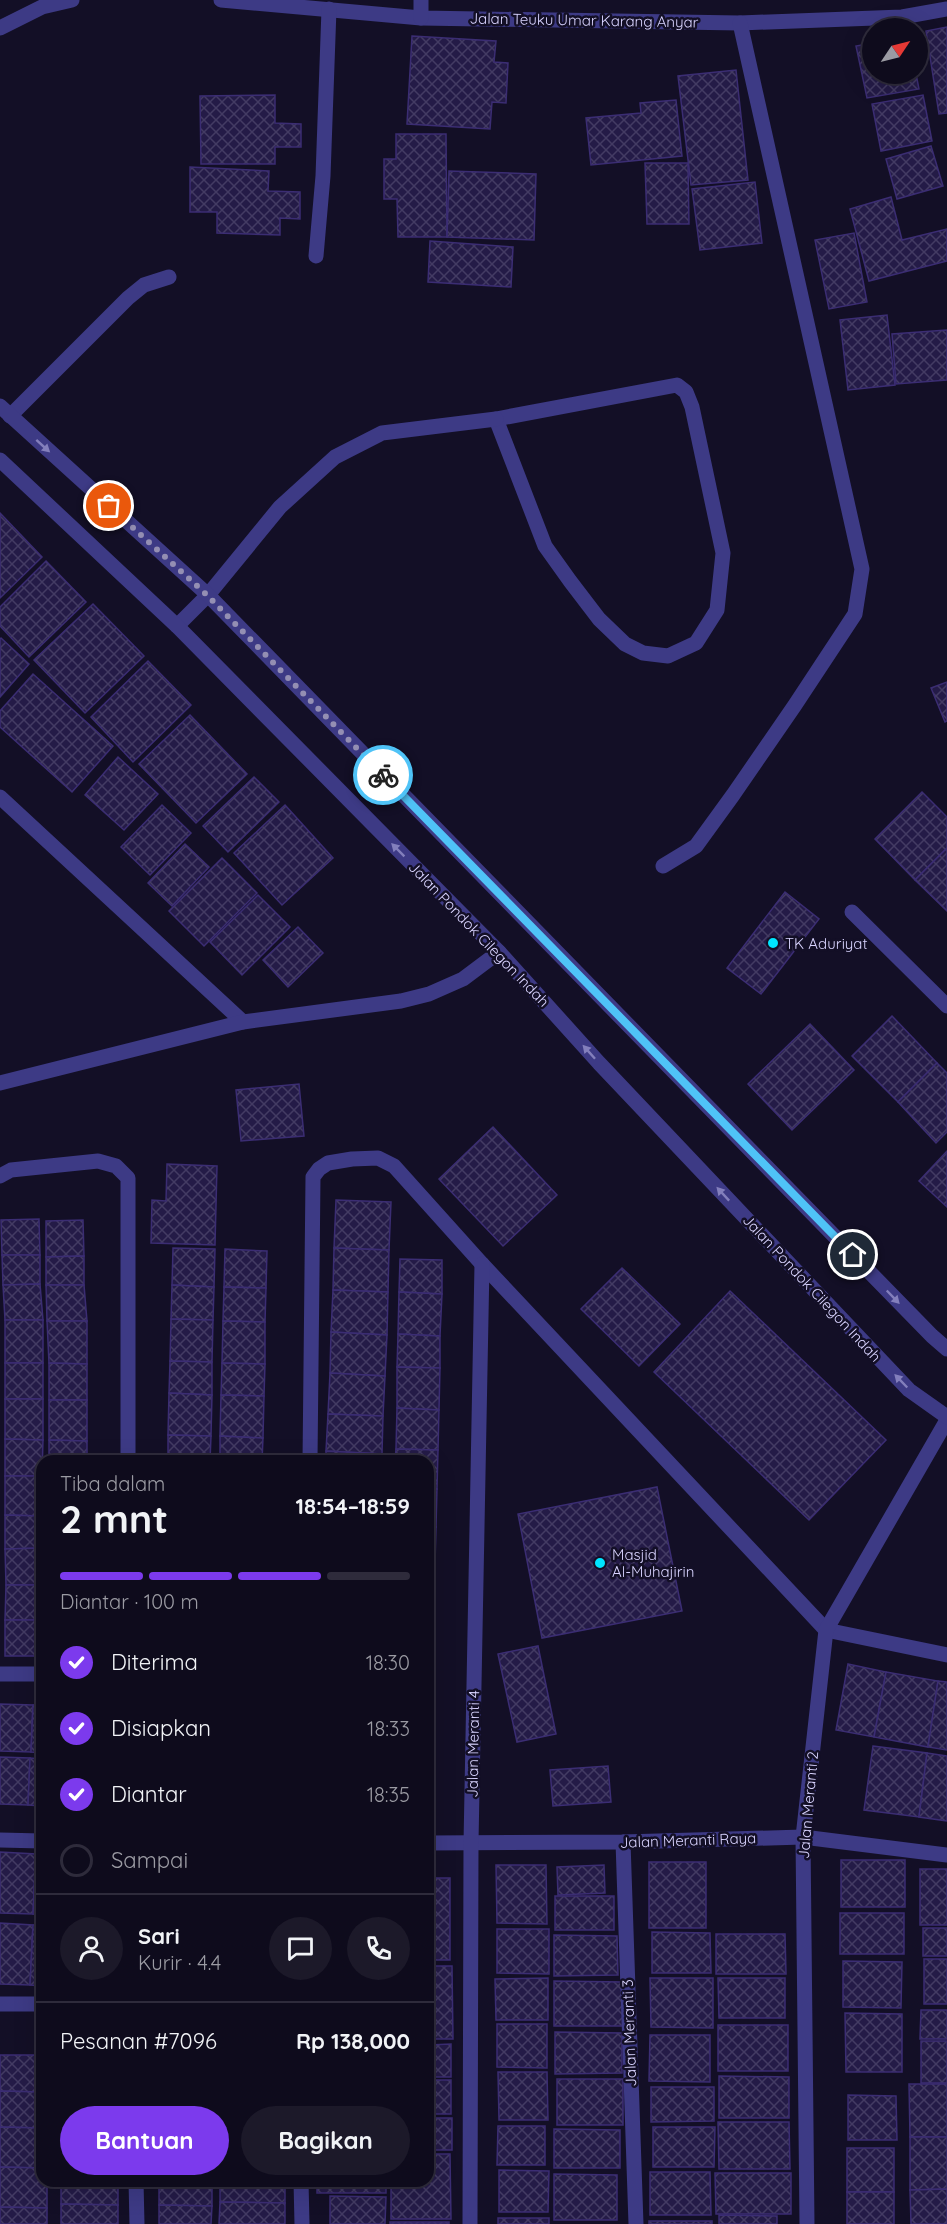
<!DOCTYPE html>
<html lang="id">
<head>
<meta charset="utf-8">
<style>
	body { margin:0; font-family:Quicksand,sans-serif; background:#1c1929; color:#f1f3f6; height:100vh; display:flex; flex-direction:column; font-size:22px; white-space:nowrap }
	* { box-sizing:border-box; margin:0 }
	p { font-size:20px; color:#9b9ba3 }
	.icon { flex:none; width:33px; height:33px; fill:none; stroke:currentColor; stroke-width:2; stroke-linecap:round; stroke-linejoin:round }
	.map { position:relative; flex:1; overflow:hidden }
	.sheet { position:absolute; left:36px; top:1455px; width:398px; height:732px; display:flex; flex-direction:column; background:#0e0b1c; border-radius:18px; box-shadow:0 6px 24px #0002,0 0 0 2px #2e2b3b }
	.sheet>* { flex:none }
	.needle { width:39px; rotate:55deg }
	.tools { position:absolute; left:862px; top:18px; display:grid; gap:12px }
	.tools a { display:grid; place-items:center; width:66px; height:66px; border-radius:50%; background:#0e0b1c; box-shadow:0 6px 24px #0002,0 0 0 2px #2e2b3b; font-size:30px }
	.pin { position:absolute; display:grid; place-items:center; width:51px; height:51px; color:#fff; margin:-26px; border:3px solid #fff; border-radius:50%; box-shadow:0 2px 6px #0007 }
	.courier { position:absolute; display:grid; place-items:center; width:60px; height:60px; margin:-30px; border:4px solid #4fc3f7; border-radius:50%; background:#fff; color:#222; box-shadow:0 2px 8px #0007 }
	.head em { font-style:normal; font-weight:800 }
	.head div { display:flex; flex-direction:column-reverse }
	.head { display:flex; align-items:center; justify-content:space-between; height:102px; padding:0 24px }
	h1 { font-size:39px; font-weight:800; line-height:45px }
	.bar { display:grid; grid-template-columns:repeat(4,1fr); gap:9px 6px; align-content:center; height:72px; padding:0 24px }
	.bar i { height:8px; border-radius:4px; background:#2e2b3b }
	.bar .active { background:#7c3aed }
	.bar p { grid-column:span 4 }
	.line { display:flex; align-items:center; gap:15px; padding:0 24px; border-top:2px solid #2e2b3b }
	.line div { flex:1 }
	.round { display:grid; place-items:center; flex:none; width:63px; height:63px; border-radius:32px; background:#1c1929 }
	ol { padding:0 24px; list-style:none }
	li { display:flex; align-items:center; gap:18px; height:66px }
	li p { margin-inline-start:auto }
	li .icon { padding:6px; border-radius:50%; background:#7c3aed; color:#fff; stroke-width:4 }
	li:last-child { color:#9b9ba3 }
	li i { width:33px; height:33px; border:3px solid #2e2b3b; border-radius:50% }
	.cta { display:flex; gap:12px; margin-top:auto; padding:12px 24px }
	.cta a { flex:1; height:69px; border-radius:36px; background:#7c3aed; color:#fff; font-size:24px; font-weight:800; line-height:69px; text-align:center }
	.cta a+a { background:#1c1929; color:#f1f3f6 }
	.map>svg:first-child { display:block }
	.building { fill:url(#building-cross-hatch); stroke:#3b2d73; stroke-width:1.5 }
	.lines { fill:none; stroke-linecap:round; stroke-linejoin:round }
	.service { stroke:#3d3a85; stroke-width:15 }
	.minor { stroke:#3d3a85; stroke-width:15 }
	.tertiary { stroke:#3d3a85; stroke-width:15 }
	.oneway { fill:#837fbc }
	.done { stroke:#948fb3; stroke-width:6; stroke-dasharray:0 10.8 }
	.route { stroke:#4fc3f7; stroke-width:8 }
	.poi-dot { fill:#00e5ff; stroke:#130f26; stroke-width:2 }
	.labels { text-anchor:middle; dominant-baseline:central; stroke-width:5; stroke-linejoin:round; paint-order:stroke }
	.street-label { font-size:15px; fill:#d9d4ff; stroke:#130f26 }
	.poi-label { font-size:15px; fill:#d9d4ff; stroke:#130f26; text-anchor:start }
</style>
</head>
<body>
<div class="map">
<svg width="947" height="2224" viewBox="0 0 947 2224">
	<defs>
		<pattern id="building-cross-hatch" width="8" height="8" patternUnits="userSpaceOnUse" patternTransform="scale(1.5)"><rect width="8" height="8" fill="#241b47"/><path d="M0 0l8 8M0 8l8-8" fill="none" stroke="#433b63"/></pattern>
	</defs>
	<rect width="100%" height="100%" fill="#130f26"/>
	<g class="building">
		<polygon points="947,27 947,113 939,114 926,31"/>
		<polygon points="412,36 496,41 494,62 508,63 506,103 492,102 490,129 407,124"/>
		<polygon points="873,43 873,74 916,74 919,89 867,98 856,46"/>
		<polygon points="736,70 748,180 691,185 678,76"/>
		<polygon points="275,95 275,123 301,124 301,147 275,147 275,164 201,164 200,96"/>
		<polygon points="923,95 932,141 881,151 872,104"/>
		<polygon points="676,100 682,156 591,165 586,118 641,113 640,103"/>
		<polygon points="396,134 446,134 447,237 398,237 397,199 384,199 384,159 396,159"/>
		<polygon points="931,146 943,186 897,199 886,159"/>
		<polygon points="645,163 688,163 689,224 647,224"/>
		<polygon points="190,167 269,171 268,191 300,192 300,219 280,218 280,235 217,233 217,212 190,212"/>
		<polygon points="449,171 536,174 534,240 447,237"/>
		<polygon points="755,182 762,243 700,250 692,189"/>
		<polygon points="891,197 902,240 947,229 947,261 869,281 850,209"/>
		<polygon points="854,233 867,302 829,309 815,240"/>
		<polygon points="430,241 513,247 511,287 428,282"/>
		<polygon points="887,315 895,385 848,390 840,320"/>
		<polygon points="947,330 947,380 896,384 892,334"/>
		<polygon points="0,513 42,557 0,598"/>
		<polygon points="46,561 86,602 29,657 0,626 0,607"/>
		<polygon points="93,604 144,656 85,713 34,660"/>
		<polygon points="1,638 29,664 0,697 0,639"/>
		<polygon points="148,661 191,705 133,762 91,717"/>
		<polygon points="33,674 113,746 72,792 0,727 0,711"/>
		<polygon points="947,682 947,721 945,722 931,688"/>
		<polygon points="190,715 247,774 196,823 139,764"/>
		<polygon points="118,757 158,794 124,830 85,795"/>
		<polygon points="254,777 279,802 228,852 203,826"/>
		<polygon points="922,792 947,817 947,848 915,880 875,839"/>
		<polygon points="162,805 191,833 150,875 121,847"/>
		<polygon points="285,805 333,858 282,905 234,853"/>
		<polygon points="185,844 209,867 172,906 148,883"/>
		<polygon points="947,848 947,911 915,880"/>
		<polygon points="222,858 257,893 204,946 169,911"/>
		<polygon points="785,892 819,919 761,994 727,968"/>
		<polygon points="258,895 290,927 242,975 210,942"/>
		<polygon points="298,927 323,953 288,987 263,960"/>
		<polygon points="892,1016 937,1063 898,1102 852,1056"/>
		<polygon points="810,1024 854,1070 792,1130 748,1084"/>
		<polygon points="937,1063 947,1073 947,1132 936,1143 898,1102"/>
		<polygon points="299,1084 304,1136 241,1141 236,1090"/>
		<polygon points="493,1127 557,1195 503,1246 439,1179"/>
		<polygon points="947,1151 947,1207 919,1181"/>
		<polygon points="167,1164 217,1166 215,1245 151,1243 152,1200 166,1201"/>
		<polygon points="336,1200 391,1202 389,1250 334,1248"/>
		<polygon points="39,1219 40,1255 2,1255 1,1220"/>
		<polygon points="83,1220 84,1256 46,1257 46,1221"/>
		<polygon points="173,1248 215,1249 214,1287 172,1285"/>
		<polygon points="334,1248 389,1250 388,1292 333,1290"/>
		<polygon points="225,1249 267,1251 266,1288 224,1287"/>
		<polygon points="2,1255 40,1255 40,1284 3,1285"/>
		<polygon points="84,1256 84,1285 46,1285 46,1257"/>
		<polygon points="400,1259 442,1260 442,1294 399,1292"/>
		<polygon points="622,1268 680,1324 639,1366 581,1309"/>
		<polygon points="40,1284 43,1320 5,1320 3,1285"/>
		<polygon points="46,1285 84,1285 87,1321 47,1321"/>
		<polygon points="172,1285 214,1287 213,1320 171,1319"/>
		<polygon points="224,1287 266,1288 265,1322 223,1321"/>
		<polygon points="333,1290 388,1292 387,1335 331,1332"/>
		<polygon points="730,1291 886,1440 809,1520 654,1372"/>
		<polygon points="399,1292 442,1294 440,1336 398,1334"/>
		<polygon points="171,1319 213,1320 212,1362 170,1361"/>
		<rect x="5" y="1320" width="38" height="43"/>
		<polygon points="47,1321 87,1321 87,1364 49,1363"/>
		<polygon points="223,1321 265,1322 265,1364 222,1363"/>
		<polygon points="331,1332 387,1335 385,1376 330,1373"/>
		<polygon points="398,1334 440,1336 440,1368 397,1367"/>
		<polygon points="170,1361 212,1362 212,1395 169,1393"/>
		<rect x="5" y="1363" width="38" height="36"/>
		<polygon points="49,1363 87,1364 87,1400 49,1400"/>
		<polygon points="222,1363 265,1364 264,1396 221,1395"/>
		<polygon points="397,1367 440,1368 439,1410 397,1408"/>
		<polygon points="330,1373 385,1376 383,1416 328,1414"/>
		<polygon points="169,1393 212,1395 211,1436 168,1435"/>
		<polygon points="221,1395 264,1396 263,1438 220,1436"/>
		<polygon points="5,1399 43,1399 43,1440 5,1439"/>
		<polygon points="49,1400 87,1400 87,1441 49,1440"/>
		<polygon points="397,1408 439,1410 438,1450 396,1449"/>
		<polygon points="328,1414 383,1416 382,1454 326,1451"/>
		<polygon points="168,1435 211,1436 210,1461 168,1461"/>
		<polygon points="220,1436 263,1438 262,1461 220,1461"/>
		<polygon points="5,1439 43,1440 42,1476 5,1476"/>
		<polygon points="49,1440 87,1441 87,1461 49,1461"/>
		<polygon points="396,1449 438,1450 437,1489 428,1489 428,1461 395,1461"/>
		<polygon points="326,1451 382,1454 382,1461 326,1461"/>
		<polygon points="5,1476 42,1476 42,1516 5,1515"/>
		<polygon points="657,1487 682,1611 542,1638 518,1514"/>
		<polygon points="428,1489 437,1489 436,1527 428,1526"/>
		<polygon points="5,1515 42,1516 42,1548 5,1549"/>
		<polygon points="428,1526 436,1527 435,1564 428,1564"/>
		<polygon points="42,1548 42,1585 6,1585 5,1549"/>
		<polygon points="428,1564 435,1564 434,1602 428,1602"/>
		<polygon points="6,1585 42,1585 42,1620 5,1620"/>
		<polygon points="428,1602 434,1602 433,1635 428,1635"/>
		<rect x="5" y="1620" width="37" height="36"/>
		<polygon points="428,1635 433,1635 432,1679 428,1679"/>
		<polygon points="538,1646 556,1734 517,1742 498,1654"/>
		<polygon points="848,1664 886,1672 874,1737 836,1730"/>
		<polygon points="886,1672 938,1681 928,1747 874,1737"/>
		<polygon points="428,1679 432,1679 431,1725 428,1725"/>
		<polygon points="938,1681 947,1682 947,1750 928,1747"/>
		<polygon points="0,1704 33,1705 31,1752 0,1751"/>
		<polygon points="33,1705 42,1705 42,1753 31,1752"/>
		<polygon points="428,1725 431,1725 430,1762 428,1762"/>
		<polygon points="873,1746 927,1753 919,1817 864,1810"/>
		<polygon points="927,1753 947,1756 947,1821 919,1817"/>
		<polygon points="0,1757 30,1758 28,1805 0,1804"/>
		<polygon points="30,1758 42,1759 42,1806 28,1805"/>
		<polygon points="428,1762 430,1762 428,1817"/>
		<polygon points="608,1766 611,1802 553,1806 550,1770"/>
		<polygon points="0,1852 36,1854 33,1914 0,1913"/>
		<polygon points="36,1854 42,1854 42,1915 33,1914"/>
		<rect x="841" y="1860" width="64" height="47"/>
		<rect x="649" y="1862" width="57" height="66"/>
		<polygon points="496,1865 546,1865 547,1924 497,1923"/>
		<polygon points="604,1865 605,1893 558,1895 557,1867"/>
		<rect x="920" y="1869" width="27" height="56"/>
		<rect x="428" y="1878" width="22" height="82"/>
		<rect x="555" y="1896" width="59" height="34"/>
		<rect x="840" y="1913" width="64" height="41"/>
		<polygon points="0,1923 33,1925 30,1985 0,1984"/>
		<polygon points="33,1925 42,1925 42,1986 30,1985"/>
		<rect x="923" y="1928" width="24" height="28"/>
		<polygon points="497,1929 549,1929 549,1974 497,1973"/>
		<polygon points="652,1932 710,1933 711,1973 652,1973"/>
		<polygon points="716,1934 785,1934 786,1974 716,1974"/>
		<polygon points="554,1935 617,1936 618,1975 554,1976"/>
		<rect x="924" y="1959" width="23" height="45"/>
		<polygon points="843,1961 902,1962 901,2008 843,2007"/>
		<polygon points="428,1966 452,1966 453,2039 428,2039"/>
		<polygon points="548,1978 548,2020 496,2020 495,1979"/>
		<polygon points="650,1978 713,1978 713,2028 651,2027"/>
		<polygon points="718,1978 785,1978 785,2018 719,2018"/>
		<polygon points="554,1981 623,1982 623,2026 554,2026"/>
		<polygon points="921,2010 947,2010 947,2039 920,2039"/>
		<polygon points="845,2013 902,2014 902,2072 846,2072"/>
		<polygon points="497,2024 547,2024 547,2068 497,2067"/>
		<rect x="718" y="2025" width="70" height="46"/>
		<polygon points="555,2032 622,2033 622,2073 555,2074"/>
		<polygon points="650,2035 710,2035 710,2082 649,2081"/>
		<rect x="921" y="2041" width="26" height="42"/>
		<polygon points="451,2044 451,2077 428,2077 428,2045"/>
		<polygon points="0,2055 42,2055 42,2092 0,2091"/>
		<polygon points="498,2072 547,2072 548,2120 499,2120"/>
		<polygon points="719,2076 789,2077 789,2118 719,2118"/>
		<rect x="557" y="2079" width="66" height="46"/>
		<rect x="428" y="2080" width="23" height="34"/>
		<polygon points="909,2084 947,2084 947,2137 910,2137"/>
		<polygon points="651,2087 714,2087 714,2121 651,2122"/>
		<polygon points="0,2091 42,2092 42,2128 0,2127"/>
		<polygon points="848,2095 896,2096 897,2140 848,2140"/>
		<rect x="428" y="2118" width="24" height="32"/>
		<polygon points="718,2122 789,2122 790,2169 719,2169"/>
		<polygon points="498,2126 545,2126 545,2165 497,2165"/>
		<polygon points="0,2127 42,2128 42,2168 0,2167"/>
		<polygon points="653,2127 715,2127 714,2167 653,2167"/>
		<polygon points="554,2129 620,2130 620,2168 554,2168"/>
		<polygon points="910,2137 947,2137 947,2189 910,2190"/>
		<rect x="847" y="2148" width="47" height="44"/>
		<polygon points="428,2154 450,2154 451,2219 391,2219 391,2181 428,2181"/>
		<polygon points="0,2167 42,2168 42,2181 47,2181 47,2208 0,2207"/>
		<polygon points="499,2170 549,2171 548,2212 499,2212"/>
		<polygon points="650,2172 710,2172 711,2215 650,2215"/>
		<polygon points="715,2173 791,2173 791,2214 716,2214"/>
		<polygon points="554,2174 617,2175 617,2220 554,2220"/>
		<polygon points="61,2181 118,2181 118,2205 61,2204"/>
		<polygon points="159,2181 212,2181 212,2206 159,2205"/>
		<polygon points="220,2181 285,2181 285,2203 220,2202"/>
		<rect x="317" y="2181" width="69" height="12"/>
		<polygon points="947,2189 947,2224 911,2224 910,2190"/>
		<rect x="847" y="2192" width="47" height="32"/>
		<polygon points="330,2196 386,2197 385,2224 330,2224"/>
		<polygon points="220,2202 285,2203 285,2224 219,2224"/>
		<polygon points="61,2204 118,2205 118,2224 61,2224"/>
		<polygon points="159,2205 212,2206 211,2224 159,2224"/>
		<polygon points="0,2207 47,2208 47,2224 0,2224"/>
		<polygon points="719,2215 777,2216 777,2224 719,2224"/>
		<rect x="498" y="2218" width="51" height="6"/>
		<rect x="649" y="2221" width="63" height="3"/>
		<rect x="390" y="2222" width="59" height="2"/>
	</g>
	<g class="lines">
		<g class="service">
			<polygon points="677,385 686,392 692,407 723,553 717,610 696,643 668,656 643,653 625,644 599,619 570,581 545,546 496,419"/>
			<polyline points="177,626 208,595 280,507 335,457 382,433 496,419"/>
		</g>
		<g class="minor">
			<polyline points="221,0 421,18 740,23 902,17 947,9"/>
			<polyline points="421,0 421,18"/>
			<polyline points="0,28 42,7 72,0"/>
			<polyline points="316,256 323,176 329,9"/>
			<polyline points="10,416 128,298 144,285 169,277"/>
			<polyline points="0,797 243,1022"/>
			<polyline points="663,866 696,846 733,795 795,705 855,614 862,569 740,23"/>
			<polyline points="852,912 947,1006"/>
			<polyline points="0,1083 243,1022 401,1001 429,994 463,979 499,952"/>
			<polyline points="0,1176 11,1170 98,1161 116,1166 128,1178 128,1461"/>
			<polyline points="310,1461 313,1177 319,1169 328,1163 352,1159 378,1158 394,1166 482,1264 826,1630 947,1655"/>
			<polyline points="0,1674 42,1674"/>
			<polyline points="0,1840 42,1841"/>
			<polyline points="623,1842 636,2224"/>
			<polyline points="428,1843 623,1842 803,1837 947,1855"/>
			<polyline points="0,2004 42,2004"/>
			<polyline points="136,2181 137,2224"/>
			<polyline points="301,2181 302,2224"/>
			<polyline points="470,2224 471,1843 482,1264"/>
			<polyline points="807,2224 803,1837 826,1630 947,1420"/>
		</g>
		<g class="tertiary">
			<polyline points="0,406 208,595 932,1336 947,1349"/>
			<polyline points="0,460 177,626 499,952 599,1063 909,1390 947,1417"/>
		</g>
	</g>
	<defs><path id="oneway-solid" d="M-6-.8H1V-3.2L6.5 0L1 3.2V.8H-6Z" transform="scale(1.5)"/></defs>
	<g class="oneway">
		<use href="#oneway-solid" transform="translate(43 446) rotate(42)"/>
		<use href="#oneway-solid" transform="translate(398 850) rotate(-135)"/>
		<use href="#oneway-solid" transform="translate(589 1052) rotate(-132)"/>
		<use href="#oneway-solid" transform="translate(723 1194) rotate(-133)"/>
		<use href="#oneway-solid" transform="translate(893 1297) rotate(46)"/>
		<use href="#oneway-solid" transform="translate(901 1381) rotate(-134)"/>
	</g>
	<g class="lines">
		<polyline class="done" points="109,506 207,595 383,775"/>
		<polyline class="route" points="383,775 853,1255"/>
	</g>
	<g class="poi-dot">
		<circle cx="773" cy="943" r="6"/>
		<circle cx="600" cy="1563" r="6"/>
	</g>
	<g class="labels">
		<g class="street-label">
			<text transform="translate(584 20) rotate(1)">Jalan Teuku Umar Karang Anyar</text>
			<text transform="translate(479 934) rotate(46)">Jalan Pondok Cilegon Indah</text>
			<text transform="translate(812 1288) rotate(47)">Jalan Pondok Cilegon Indah</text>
			<text transform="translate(473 1744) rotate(-89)">Jalan Meranti 4</text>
			<text transform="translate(808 1805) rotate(-85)">Jalan Meranti 2</text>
			<text transform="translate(688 1840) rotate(-2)">Jalan Meranti Raya</text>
			<text transform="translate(629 2033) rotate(-92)">Jalan Meranti 3</text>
		</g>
		<g class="poi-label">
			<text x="785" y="943">TK Aduriyat</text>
			<text x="612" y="1554">Masjid<tspan x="612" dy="17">Al-Muhajirin</tspan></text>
		</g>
	</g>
</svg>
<div class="tools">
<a><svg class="needle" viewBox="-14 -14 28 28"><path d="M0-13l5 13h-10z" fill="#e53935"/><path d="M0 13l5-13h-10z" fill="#9b9ba3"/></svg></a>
</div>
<div class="pin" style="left:109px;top:506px;background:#ea580c"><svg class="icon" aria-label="bag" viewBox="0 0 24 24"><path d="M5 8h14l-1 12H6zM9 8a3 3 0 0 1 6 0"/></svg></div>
<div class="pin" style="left:853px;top:1255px;background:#1f2937"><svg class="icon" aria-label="home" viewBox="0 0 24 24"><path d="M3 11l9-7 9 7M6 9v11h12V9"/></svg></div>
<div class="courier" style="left:383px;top:775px"><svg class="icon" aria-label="bike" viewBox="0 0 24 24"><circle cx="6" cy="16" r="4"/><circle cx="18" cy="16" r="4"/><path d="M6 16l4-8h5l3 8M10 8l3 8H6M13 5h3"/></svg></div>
<section class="sheet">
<div class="head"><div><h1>2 mnt</h1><p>Tiba dalam</p></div><em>18:54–18:59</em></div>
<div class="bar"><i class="active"></i><i class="active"></i><i class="active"></i><i></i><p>Diantar · 100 m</p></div>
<ol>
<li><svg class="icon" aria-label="check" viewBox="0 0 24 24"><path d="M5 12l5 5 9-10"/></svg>Diterima<p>18:30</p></li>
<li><svg class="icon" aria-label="check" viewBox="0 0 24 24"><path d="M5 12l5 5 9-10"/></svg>Disiapkan<p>18:33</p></li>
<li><svg class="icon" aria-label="check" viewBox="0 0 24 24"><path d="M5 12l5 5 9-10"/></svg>Diantar<p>18:35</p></li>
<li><i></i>Sampai</li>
</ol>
<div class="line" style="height:108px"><a class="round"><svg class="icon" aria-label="person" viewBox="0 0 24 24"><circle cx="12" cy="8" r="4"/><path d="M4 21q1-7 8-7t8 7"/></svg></a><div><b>Sari</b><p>Kurir · 4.4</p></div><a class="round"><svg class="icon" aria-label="chat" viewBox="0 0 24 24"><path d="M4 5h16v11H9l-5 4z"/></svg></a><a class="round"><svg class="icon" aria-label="phone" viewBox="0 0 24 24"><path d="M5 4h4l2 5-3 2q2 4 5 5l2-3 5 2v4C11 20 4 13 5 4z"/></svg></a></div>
<div class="line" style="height:78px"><div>Pesanan #7096</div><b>Rp 138,000</b></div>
<div class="cta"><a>Bantuan</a><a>Bagikan</a></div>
</section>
</div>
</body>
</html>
